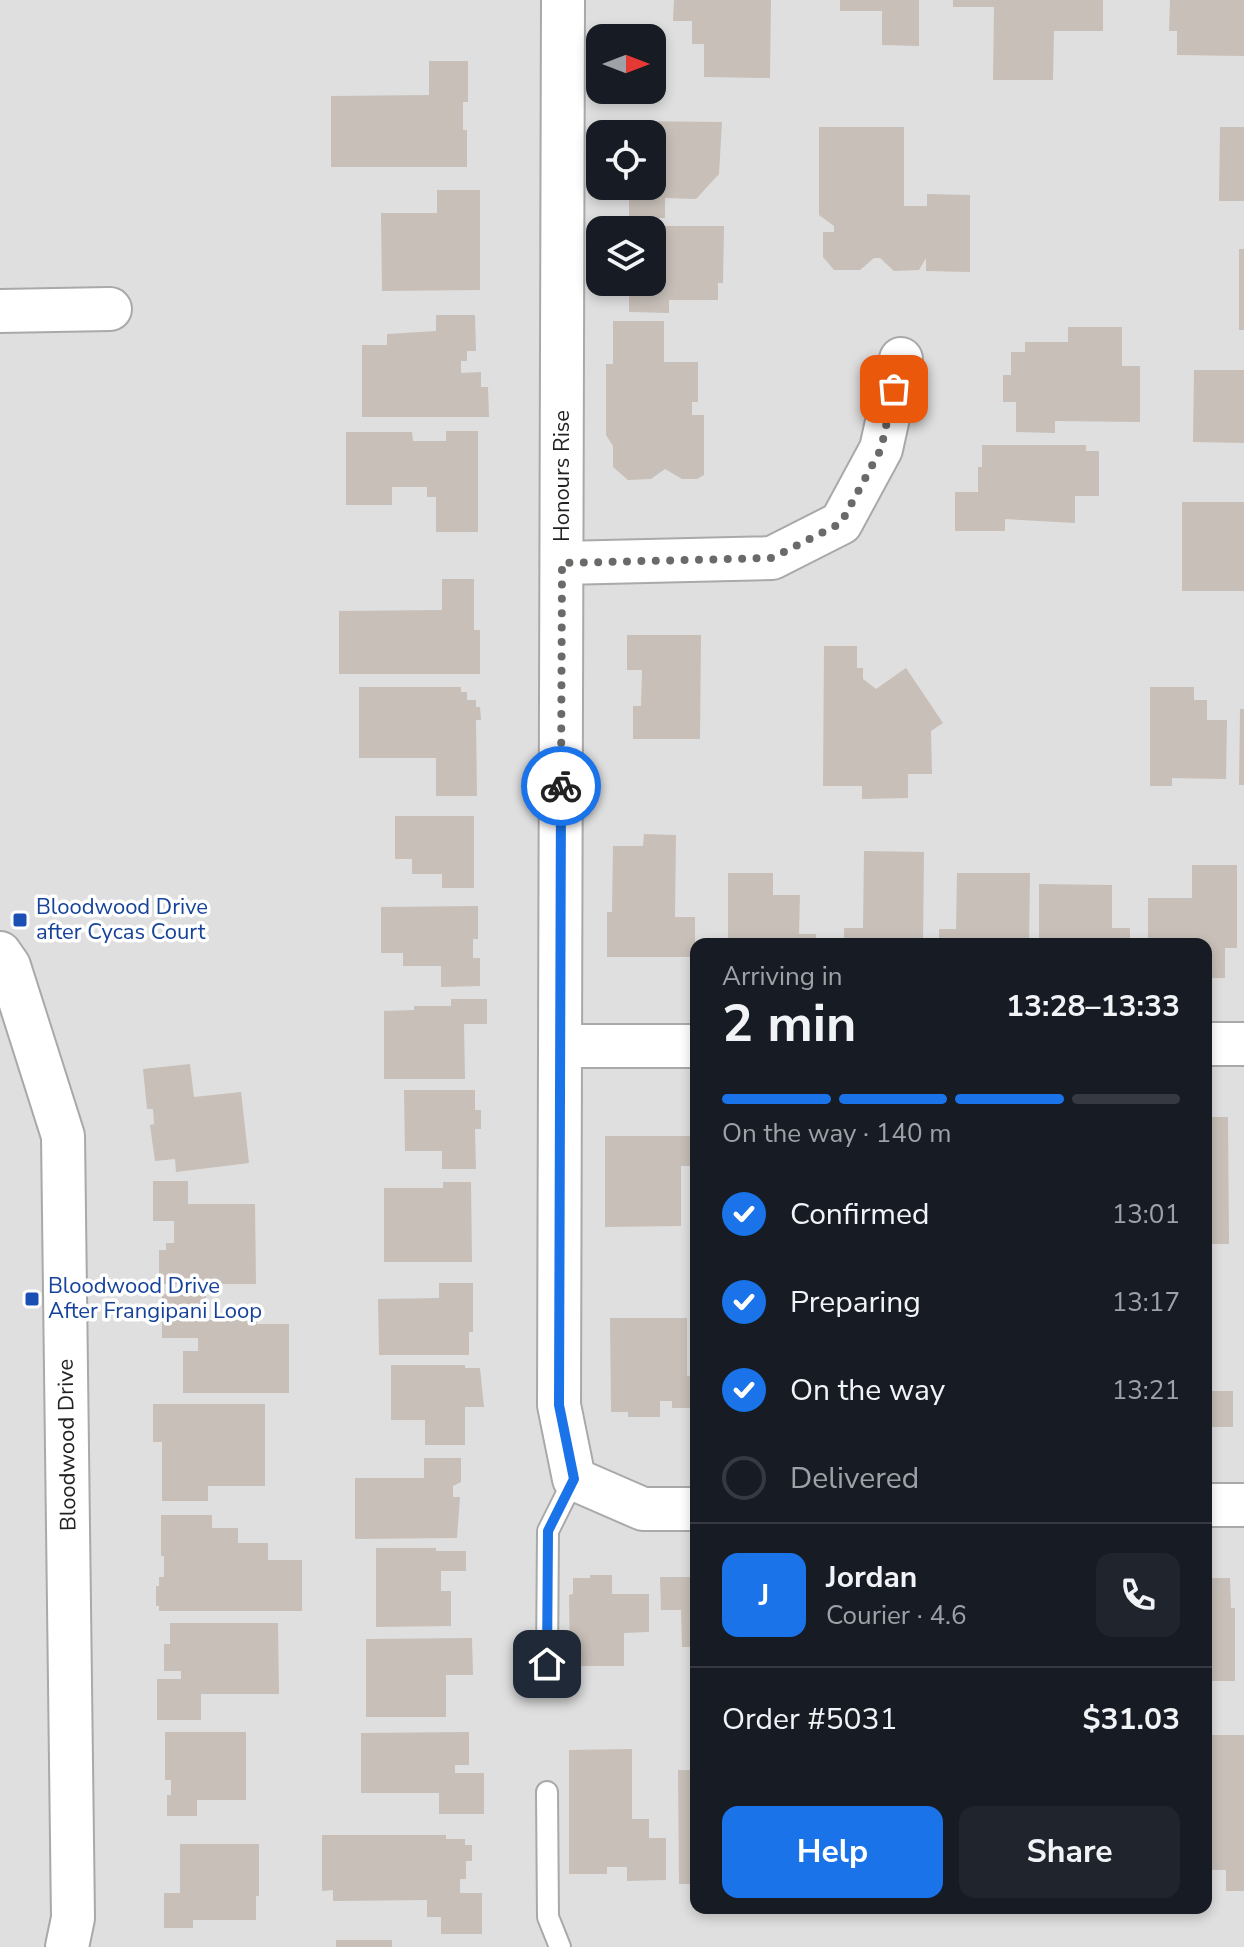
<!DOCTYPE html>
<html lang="en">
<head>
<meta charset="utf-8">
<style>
	body { margin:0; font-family:"Nunito Sans",sans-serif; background:#20242c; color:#f1f3f6; height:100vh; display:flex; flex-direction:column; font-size:30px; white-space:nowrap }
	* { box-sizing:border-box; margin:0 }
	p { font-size:26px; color:#9ea1a6 }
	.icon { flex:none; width:44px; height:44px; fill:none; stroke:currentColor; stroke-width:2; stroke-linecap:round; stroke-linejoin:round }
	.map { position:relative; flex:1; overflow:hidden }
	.panel { position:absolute; left:690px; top:938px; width:522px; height:976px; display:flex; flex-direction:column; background:#171b24; border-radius:16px; box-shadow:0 4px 12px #0003 }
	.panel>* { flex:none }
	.needle { width:52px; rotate:90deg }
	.buttons { position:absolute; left:586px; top:24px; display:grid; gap:16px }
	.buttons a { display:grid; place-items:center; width:80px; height:80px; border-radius:16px; background:#171b24; box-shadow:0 4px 12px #0003; font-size:40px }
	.pin { position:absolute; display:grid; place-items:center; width:68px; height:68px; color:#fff; margin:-34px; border-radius:16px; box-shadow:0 4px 12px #0006 }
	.courier { position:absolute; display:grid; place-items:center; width:80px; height:80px; margin:-40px; border:6px solid #1a73e8; border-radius:50%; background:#fff; color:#222; box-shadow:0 2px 10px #0007 }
	.summary em { font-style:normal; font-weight:700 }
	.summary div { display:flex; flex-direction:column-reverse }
	.summary { display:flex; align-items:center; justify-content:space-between; height:136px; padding:0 32px }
	h1 { font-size:52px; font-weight:700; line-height:60px }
	.bar { display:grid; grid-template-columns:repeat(4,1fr); gap:12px 8px; align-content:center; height:96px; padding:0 32px }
	.bar i { height:10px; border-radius:6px; background:#363941 }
	.bar .active { background:#1a73e8 }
	.bar p { grid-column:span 4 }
	.line { display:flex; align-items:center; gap:20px; padding:0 32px; border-top:2px solid #363941 }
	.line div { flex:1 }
	.round { display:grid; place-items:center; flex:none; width:84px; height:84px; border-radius:16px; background:#20242c }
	ol { padding:0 32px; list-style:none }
	li { display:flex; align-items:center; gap:24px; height:88px }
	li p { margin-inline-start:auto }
	li .icon { padding:8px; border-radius:50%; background:#1a73e8; color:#fff; stroke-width:4 }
	li:last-child { color:#9ea1a6 }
	li i { width:44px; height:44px; border:4px solid #363941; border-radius:50% }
	.cta { display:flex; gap:16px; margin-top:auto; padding:16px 32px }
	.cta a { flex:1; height:92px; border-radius:16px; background:#1a73e8; color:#fff; font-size:32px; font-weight:700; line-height:92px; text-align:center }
	.cta a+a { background:#20242c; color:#f1f3f6 }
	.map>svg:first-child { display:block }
	.residential { fill:#e0dfdf; fill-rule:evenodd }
	.building { fill:#c7bfb8 }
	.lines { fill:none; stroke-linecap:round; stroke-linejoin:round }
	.service-casing { stroke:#a9a9a9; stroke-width:24 }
	.minor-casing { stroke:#a9a9a9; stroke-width:46 }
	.service { stroke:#fff; stroke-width:20 }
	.minor { stroke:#fff; stroke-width:42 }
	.done { stroke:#6b6a68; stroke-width:8; stroke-dasharray:0 14.4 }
	.route { stroke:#1a73e8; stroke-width:10 }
	.transit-dot { fill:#1a4fb4; stroke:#fff; stroke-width:3 }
	.labels { text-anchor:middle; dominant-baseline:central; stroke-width:7; stroke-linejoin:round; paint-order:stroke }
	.street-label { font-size:22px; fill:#222; stroke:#fff }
	.transit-label { font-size:22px; fill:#164399; stroke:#fff; text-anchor:start }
</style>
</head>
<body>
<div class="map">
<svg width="1244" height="1947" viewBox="0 0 1244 1947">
	<rect width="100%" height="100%" fill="#f2efe9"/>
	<path class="residential" d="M0,0H1244V1947H0ZM600,38H652V90H600ZM600,134H652V186H600ZM600,230H652V282H600ZM696,944H1206V1908H696Z"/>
	<g class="building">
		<polygon points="674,0 771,0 770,78 704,77 704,44 692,44 692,21 673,21"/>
		<polygon points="840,0 919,0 919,46 882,45 882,11 840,11"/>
		<polygon points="953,0 1103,0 1103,31 1054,31 1053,80 993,80 994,7 953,7"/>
		<polygon points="1170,0 1244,0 1244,56 1177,55 1177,31 1169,31"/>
		<polygon points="429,61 468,61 468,102 463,102 463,130 467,130 467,167 331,167 331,96 429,95"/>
		<polygon points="626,121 722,122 719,174 696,199 665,198 665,218 629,218 629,188 652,186 652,134 626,134"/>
		<polygon points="819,127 904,127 904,206 927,206 927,194 970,195 970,272 926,271 926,258 919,270 894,271 880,258 874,258 860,270 834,270 823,257 823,232 834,232 834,226 819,215"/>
		<polygon points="1220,127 1244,127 1244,201 1219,201"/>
		<polygon points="437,190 480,190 480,290 382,291 381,213 437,213"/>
		<polygon points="630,226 724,226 723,283 718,283 718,300 669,300 669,313 629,312 629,282 652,282 652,230 630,230"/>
		<rect x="1239" y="249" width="5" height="81"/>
		<polygon points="436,315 475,315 476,351 467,351 467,361 461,361 461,373 481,372 481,387 488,387 489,417 362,417 362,345 387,345 387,334 436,331"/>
		<polygon points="613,321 664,321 664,362 698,362 698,402 692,402 692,415 704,415 704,475 697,479 682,479 665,469 651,479 628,480 613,467 613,446 606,435 606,364 613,364"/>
		<polygon points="1068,327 1122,327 1122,366 1140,366 1140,422 1055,421 1055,433 1016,432 1016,402 1003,402 1003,375 1011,375 1011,352 1025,352 1025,342 1068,342"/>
		<polygon points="1194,370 1244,370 1244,443 1193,442"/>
		<polygon points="446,431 478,431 478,532 436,532 436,497 427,497 427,487 392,487 392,505 346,505 346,432 412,432 413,441 446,441"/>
		<polygon points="982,445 1086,445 1086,451 1099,451 1099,496 1075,496 1075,523 1005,519 1005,531 955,531 955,492 978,492 978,467 982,467"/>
		<rect x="1182" y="502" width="62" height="89"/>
		<polygon points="442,579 474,579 474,630 480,630 480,674 339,674 339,611 442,610"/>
		<polygon points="627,635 701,635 700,739 633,739 633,706 641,706 642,670 627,670"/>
		<polygon points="824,646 857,646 857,668 863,668 863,679 876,689 906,668 943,723 931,731 932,774 908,774 908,798 862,799 862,786 823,786"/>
		<polygon points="359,687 461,687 461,692 467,692 467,700 476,700 476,707 480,707 481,720 476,720 477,796 436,796 436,758 359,758"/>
		<polygon points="1150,687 1194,687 1194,700 1207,700 1207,720 1227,720 1226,779 1172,778 1172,786 1150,786"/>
		<polygon points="1240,709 1244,709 1244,785 1239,785"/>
		<polygon points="395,816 474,816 474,888 442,888 442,874 412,874 412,859 395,859"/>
		<polygon points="644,834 676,835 675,917 695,917 695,957 607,957 607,912 612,912 613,846 643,846"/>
		<polygon points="864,851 924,852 923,944 844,944 844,928 863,928"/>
		<polygon points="1192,865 1237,865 1237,948 1225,948 1225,978 1206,978 1206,944 1148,944 1148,898 1192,898"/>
		<polygon points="728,873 773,873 773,895 800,895 799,934 816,934 816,944 728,944"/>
		<polygon points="957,873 1030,873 1029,944 939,944 939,929 956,929"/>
		<polygon points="1039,884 1112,885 1112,928 1130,928 1130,944 1039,944"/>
		<polygon points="478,906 478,939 473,939 473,958 480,958 480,986 441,987 441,966 403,966 403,953 381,953 381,907"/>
		<polygon points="451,999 487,999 487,1024 464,1024 465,1079 384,1079 384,1011 414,1010 414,1006 451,1006"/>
		<polygon points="190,1064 194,1097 241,1092 249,1163 176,1172 175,1159 155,1161 150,1125 154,1124 153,1109 147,1109 143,1069"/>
		<polygon points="404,1090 475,1090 475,1110 481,1110 481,1129 475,1129 476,1169 442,1169 442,1151 405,1151"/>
		<polygon points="1206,1117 1228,1117 1229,1244 1206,1244"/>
		<polygon points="605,1136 696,1136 696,1166 681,1166 681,1226 605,1227"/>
		<polygon points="153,1181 188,1181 188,1204 255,1204 256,1284 159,1284 159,1250 166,1250 166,1243 174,1243 174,1221 153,1221"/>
		<polygon points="443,1182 471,1182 472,1262 384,1262 384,1188 443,1188"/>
		<polygon points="439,1283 473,1283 473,1332 469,1332 469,1355 379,1355 378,1299 439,1298"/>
		<polygon points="162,1294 206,1294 206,1320 257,1320 257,1324 289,1324 289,1393 183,1393 183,1351 198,1351 198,1338 162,1338"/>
		<polygon points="610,1318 687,1318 687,1376 696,1376 696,1408 672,1408 672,1401 660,1401 660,1417 628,1417 628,1412 611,1412"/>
		<polygon points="391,1365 465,1365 465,1368 480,1368 484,1407 465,1407 465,1445 425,1445 425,1420 391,1420"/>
		<rect x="1206" y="1391" width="27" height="36"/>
		<polygon points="153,1404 265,1404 265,1486 208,1486 208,1501 162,1501 162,1442 153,1442"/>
		<polygon points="424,1458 461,1458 461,1482 453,1486 453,1497 460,1497 457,1538 355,1539 355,1478 424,1478"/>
		<polygon points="161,1515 212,1515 212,1528 238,1528 238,1543 268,1543 268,1560 302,1560 302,1611 159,1611 159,1606 156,1606 156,1586 159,1586 159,1577 164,1577 164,1556 161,1556"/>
		<polygon points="376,1548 436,1548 436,1551 466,1551 466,1571 441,1571 441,1591 451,1591 451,1626 376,1627"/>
		<polygon points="590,1575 612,1575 612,1594 649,1594 649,1632 624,1633 624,1666 570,1666 569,1595 573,1594 573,1578 590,1578"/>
		<polygon points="660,1577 696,1577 696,1647 682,1647 681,1610 661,1610"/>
		<polygon points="1206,1578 1230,1578 1231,1608 1235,1608 1235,1681 1206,1681"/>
		<polygon points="170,1623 278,1623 279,1694 201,1694 201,1720 157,1720 157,1679 181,1679 181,1671 164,1671 164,1644 170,1644"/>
		<polygon points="472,1638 473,1675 446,1675 446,1717 366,1717 366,1639"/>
		<polygon points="165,1732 246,1732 246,1800 197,1800 197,1816 167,1816 167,1795 171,1795 171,1780 165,1780"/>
		<polygon points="469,1732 469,1765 455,1765 455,1773 484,1773 484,1814 439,1814 439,1793 361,1793 361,1733"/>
		<polygon points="1206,1735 1244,1735 1244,1891 1226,1891 1226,1870 1206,1870"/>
		<polygon points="632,1749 632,1819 649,1819 649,1838 666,1838 666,1880 627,1881 627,1867 607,1867 607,1874 569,1874 569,1750"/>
		<polygon points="678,1770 696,1770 696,1884 679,1884"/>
		<polygon points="322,1835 446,1835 446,1839 465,1839 465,1845 472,1845 472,1861 466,1861 466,1879 460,1879 460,1893 482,1893 482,1934 441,1934 441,1917 427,1917 427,1900 333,1901 333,1890 322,1891"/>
		<polygon points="180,1844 259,1844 259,1896 256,1896 256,1920 193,1920 193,1928 164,1928 164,1893 180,1893"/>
		<rect x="336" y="1940" width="56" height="7"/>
	</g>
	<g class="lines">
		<g class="service-casing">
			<g id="service">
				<polyline points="547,1664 548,1531 574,1479"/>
				<polyline points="547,1792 548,1917 560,1947"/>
			</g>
		</g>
		<g class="minor-casing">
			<g id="minor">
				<polyline points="563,0 559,1405 574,1479 643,1509 696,1509"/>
				<polyline points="0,311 110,309"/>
				<polyline points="562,563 772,558 841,523 881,449 901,359"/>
				<polyline points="0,953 9,966 63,1136 73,1918 67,1947"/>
				<polyline points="1206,1044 1244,1044"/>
				<polyline points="560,1046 696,1046"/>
				<polyline points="1206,1505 1244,1505"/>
			</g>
		</g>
		<use href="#service" class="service"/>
		<use href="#minor" class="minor"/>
	</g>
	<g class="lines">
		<polyline class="done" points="561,786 562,563 772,558 841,523 881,449 894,389"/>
		<polyline class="route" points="547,1664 548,1531 574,1479 559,1405 561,786"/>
	</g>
	<g class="transit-dot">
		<rect x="12" y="912" width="16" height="16" rx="4"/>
		<rect x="24" y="1291" width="16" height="16" rx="4"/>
	</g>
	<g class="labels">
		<g class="street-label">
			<text transform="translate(562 476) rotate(-90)">Honours Rise</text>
			<text transform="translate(67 1445) rotate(-91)">Bloodwood Drive</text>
		</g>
		<g class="transit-label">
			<text x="36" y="907">Bloodwood Drive<tspan x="36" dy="25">after Cycas Court</tspan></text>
			<text x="48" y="1286">Bloodwood Drive<tspan x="48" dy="25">After Frangipani Loop</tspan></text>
		</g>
	</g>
</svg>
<div class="buttons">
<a><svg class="needle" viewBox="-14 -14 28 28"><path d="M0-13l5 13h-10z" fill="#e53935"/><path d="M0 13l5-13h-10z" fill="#9ea1a6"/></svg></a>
<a><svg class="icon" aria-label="locate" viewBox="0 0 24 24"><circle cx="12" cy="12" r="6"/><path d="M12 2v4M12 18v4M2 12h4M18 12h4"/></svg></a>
<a><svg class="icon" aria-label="layers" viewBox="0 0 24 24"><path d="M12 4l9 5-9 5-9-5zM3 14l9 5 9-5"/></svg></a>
</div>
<div class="pin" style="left:894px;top:389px;background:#ea580c"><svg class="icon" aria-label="bag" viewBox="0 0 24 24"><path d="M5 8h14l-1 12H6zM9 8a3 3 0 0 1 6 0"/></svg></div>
<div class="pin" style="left:547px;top:1664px;background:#1f2937"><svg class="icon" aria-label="home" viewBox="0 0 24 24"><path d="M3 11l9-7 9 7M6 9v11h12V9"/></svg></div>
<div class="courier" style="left:561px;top:786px"><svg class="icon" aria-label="bike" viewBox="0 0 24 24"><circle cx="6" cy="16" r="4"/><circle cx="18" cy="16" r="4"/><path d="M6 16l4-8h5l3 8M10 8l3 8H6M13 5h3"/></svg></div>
<section class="panel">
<div class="summary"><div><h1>2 min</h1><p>Arriving in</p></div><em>13:28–13:33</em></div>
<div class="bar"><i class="active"></i><i class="active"></i><i class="active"></i><i></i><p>On the way · 140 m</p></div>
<ol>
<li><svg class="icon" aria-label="check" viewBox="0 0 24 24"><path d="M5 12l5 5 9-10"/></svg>Confirmed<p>13:01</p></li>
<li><svg class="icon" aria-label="check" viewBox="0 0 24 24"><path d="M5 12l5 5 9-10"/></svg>Preparing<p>13:17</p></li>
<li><svg class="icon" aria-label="check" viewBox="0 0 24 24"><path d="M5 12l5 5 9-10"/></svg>On the way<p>13:21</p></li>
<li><i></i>Delivered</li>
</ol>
<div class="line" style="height:144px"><b class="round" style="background:#1a73e8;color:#fff">J</b><div><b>Jordan</b><p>Courier · 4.6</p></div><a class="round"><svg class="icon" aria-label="phone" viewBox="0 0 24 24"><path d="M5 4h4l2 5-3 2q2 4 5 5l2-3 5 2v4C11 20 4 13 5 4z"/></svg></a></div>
<div class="line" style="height:104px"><div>Order #5031</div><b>$31.03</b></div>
<div class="cta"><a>Help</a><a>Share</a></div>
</section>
</div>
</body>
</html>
